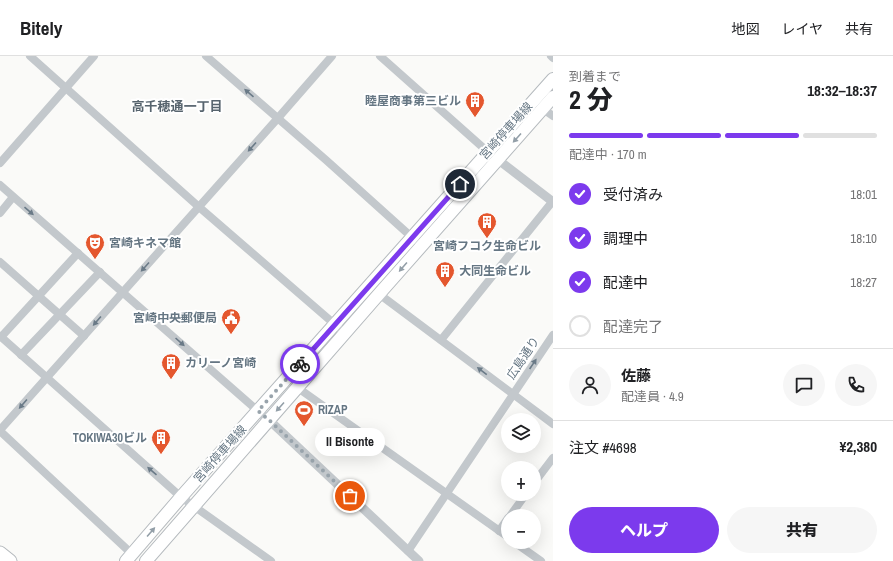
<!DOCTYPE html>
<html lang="ja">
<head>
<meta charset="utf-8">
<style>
	body { margin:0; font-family:"Archivo Narrow","Noto Sans JP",sans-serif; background:#f6f6f6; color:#202124; height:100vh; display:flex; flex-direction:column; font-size:15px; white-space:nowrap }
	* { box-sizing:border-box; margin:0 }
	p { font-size:13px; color:#757577 }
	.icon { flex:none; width:22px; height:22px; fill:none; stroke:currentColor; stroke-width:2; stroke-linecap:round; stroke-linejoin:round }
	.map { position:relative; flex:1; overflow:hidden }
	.details { display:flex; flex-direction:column; background:#fff; width:340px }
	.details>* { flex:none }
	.buttons { position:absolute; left:501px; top:357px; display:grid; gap:8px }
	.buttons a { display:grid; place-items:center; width:40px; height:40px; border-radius:50%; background:#fff; box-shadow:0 4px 16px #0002; font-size:20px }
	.pin { position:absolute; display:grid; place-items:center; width:34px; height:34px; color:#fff; margin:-17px; border:2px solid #fff; border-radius:50%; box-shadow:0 1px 4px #0007 }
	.courier { position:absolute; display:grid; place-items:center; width:40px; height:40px; margin:-20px; border:3px solid #7c3aed; border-radius:50%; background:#fff; color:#222; box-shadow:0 1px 5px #0007 }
	.bubble { position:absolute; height:28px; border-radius:14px; background:#fff; box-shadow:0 4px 16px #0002; font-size:13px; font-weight:800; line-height:28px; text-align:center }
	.overview em { font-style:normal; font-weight:800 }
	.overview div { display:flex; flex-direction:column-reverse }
	.overview { display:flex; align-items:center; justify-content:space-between; height:68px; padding:0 16px }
	h1 { font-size:26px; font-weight:800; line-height:30px }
	.bar { display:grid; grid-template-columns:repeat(4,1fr); gap:6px 4px; align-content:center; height:48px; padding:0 16px }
	.bar i { height:5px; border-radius:3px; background:#e0e0e0 }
	.bar .active { background:#7c3aed }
	.bar p { grid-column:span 4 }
	.line { display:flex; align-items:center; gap:10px; padding:0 16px; border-top:1px solid #e0e0e0 }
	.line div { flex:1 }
	.round { display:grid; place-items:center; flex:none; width:42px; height:42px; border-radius:21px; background:#f6f6f6 }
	ol { padding:0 16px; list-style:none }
	li { display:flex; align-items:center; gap:12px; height:44px }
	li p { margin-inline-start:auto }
	li .icon { padding:4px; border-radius:50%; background:#7c3aed; color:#fff; stroke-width:4 }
	li:last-child { color:#757577 }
	li i { width:22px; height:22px; border:2px solid #e0e0e0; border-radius:50% }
	.primary-button { display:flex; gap:8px; margin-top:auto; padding:8px 16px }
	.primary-button a { flex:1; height:46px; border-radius:24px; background:#7c3aed; color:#fff; font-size:16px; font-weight:800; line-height:46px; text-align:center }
	.primary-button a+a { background:#f6f6f6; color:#202124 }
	header { display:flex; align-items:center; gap:24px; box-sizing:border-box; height:56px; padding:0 20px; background:#fff; border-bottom:1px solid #e0e0e0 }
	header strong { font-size:19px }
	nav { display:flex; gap:22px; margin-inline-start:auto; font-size:14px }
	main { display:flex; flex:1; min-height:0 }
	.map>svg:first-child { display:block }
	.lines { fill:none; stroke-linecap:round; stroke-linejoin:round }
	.primary-casing { stroke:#b5babe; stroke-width:14 }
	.trunk-casing { stroke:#b4b9bd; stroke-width:15 }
	.minor { stroke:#c3c8cc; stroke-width:8 }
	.tertiary { stroke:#c3c8cc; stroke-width:9 }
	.primary { stroke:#fff; stroke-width:12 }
	.trunk { stroke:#fff; stroke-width:13 }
	.oneway { fill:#6a7a87 }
	.oneway2 { fill:#939fa8 }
	.done { stroke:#99a4ac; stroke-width:4; stroke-dasharray:0 7.2 }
	.route { stroke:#7c3aed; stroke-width:5 }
	.labels { text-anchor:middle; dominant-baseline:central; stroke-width:4; stroke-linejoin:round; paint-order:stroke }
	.poi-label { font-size:12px; font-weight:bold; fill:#657683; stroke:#fff; text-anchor:start }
	.street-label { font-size:12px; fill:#657683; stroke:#fff }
	.neighbourhood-label { font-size:13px; font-weight:bold; fill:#57646e; stroke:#fff }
</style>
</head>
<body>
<header>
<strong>Bitely</strong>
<nav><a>地図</a><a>レイヤ</a><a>共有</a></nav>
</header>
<main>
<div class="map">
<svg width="553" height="505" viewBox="0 0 553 505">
	<rect width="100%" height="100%" fill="#fafaf8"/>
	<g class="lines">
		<g class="primary-casing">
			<g id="primary">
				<polyline points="126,505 181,441 553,23"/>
				<polyline points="146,505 379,238 553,41"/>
			</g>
		</g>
		<g class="trunk-casing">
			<polyline id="trunk" points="0,497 10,505"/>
		</g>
		<g class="minor">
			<polyline points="30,0 199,151 339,272"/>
			<polyline points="206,0 326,104 415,184"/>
			<polyline points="380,0 488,96"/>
			<polyline points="551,0 553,2"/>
			<polyline points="541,49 543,53 553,60"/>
			<polyline points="0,107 94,0"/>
			<polyline points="0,129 258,355"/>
			<polyline points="0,157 13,141"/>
			<polyline points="0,206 84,280"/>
			<polyline points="379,238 553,368"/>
			<polyline points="0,280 181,441 271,505"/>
			<polyline points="1,281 78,197"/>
			<polyline points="441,284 552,146"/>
			<polyline points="21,299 100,216"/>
			<polyline points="298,332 508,481"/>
			<polyline points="0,374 278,62 332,0"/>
			<polyline points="0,375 132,498"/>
			<polyline points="534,427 553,402"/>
			<polyline points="510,460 526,438"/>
			<polyline points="499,475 508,462"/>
			<polyline points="514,486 541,505"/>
			<polyline points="408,495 553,279"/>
		</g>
		<g class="tertiary">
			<polyline points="488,96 553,146"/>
			<polyline points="258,355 269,364 419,505"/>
		</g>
		<use href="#primary" class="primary"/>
		<use href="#trunk" class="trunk"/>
	</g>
	<defs><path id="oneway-solid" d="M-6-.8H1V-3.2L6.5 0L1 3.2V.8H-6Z"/></defs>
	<g class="oneway">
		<use href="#oneway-solid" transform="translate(249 37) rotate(-139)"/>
		<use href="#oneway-solid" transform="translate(252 91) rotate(132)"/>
		<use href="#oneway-solid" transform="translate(29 155) rotate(41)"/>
		<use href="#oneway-solid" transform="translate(145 211) rotate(132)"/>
		<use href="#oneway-solid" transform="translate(97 265) rotate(131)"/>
		<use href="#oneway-solid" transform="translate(180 286) rotate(42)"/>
		<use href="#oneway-solid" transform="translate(533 308) rotate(-56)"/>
		<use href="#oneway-solid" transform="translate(482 315) rotate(-143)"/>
		<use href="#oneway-solid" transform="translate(23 348) rotate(131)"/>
		<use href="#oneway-solid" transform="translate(152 415) rotate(-139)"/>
	</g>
	<g class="oneway2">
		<use href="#oneway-solid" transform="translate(517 82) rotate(132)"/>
		<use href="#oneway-solid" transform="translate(403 211) rotate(131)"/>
		<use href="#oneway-solid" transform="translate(280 351) rotate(132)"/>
		<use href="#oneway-solid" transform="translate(151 476) rotate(-49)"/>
	</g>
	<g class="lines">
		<polyline class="done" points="300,308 258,355 269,364 350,440"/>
		<polyline class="route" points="300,308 460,128"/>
	</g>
	<defs>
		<g id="building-pin" transform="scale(1)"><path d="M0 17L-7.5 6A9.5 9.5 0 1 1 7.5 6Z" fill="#e4572e" stroke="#fff"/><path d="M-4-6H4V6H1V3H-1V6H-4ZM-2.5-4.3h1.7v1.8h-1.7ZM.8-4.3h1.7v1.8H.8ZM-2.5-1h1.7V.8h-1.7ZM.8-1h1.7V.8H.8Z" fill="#fff"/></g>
		<g id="theatre-pin" transform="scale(1)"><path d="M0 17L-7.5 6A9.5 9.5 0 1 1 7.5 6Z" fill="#e4572e" stroke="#fff"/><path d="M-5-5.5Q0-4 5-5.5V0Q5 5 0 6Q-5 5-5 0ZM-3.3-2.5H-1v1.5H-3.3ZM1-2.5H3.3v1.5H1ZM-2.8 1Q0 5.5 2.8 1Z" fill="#fff"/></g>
		<g id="civic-pin" transform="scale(1)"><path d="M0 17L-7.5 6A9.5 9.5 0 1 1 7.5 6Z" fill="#e4572e" stroke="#fff"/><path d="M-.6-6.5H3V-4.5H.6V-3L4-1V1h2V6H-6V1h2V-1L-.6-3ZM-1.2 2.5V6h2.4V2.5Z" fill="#fff"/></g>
		<g id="stadium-pin" transform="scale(1)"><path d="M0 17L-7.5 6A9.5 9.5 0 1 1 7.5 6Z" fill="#e4572e" stroke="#fff"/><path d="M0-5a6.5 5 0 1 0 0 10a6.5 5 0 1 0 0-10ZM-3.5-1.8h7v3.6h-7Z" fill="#fff"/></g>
	</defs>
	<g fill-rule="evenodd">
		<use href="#building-pin" x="475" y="45"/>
		<use href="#building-pin" x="487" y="166"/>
		<use href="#theatre-pin" x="95" y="187"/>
		<use href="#building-pin" x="445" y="215"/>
		<use href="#civic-pin" x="231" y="262"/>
		<use href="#building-pin" x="171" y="307"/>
		<use href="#stadium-pin" x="304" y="354"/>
		<use href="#building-pin" x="161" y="382"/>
	</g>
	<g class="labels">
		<g class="poi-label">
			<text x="461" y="45" text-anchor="end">睦屋商事第三ビル</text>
			<text x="109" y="187">宮崎キネマ館</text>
			<text x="487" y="190" text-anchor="middle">宮崎フコク生命ビル</text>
			<text x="459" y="215">大同生命ビル</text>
			<text x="217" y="262" text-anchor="end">宮崎中央郵便局</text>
			<text x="185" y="307">カリーノ宮崎</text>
			<text x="318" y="354">RIZAP</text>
			<text x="147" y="382" text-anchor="end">TOKIWA30ビル</text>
		</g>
		<g class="street-label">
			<text transform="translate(506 75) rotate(-48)">宮崎停車場線</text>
			<text transform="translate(523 302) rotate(-56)">広島通り</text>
			<text transform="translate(220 398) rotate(-48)">宮崎停車場線</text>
		</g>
		<g class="neighbourhood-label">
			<text x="177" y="50">高千穂通一丁目</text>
		</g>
	</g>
</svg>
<div class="buttons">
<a><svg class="icon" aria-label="layers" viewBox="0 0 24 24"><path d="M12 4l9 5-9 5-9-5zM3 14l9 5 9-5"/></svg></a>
<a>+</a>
<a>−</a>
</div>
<div class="pin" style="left:350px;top:440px;background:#ea580c"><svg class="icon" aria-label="bag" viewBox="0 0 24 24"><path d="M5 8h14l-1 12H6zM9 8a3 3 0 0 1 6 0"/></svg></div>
<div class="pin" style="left:460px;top:128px;background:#1f2937"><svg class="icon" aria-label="home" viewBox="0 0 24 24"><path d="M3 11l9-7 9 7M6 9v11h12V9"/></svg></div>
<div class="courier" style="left:300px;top:308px"><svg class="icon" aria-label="bike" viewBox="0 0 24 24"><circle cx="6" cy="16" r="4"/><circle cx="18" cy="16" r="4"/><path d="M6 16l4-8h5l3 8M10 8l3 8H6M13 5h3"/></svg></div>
<div class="bubble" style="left:315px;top:372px;width:70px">Il Bisonte</div>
</div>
<section class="details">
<div class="overview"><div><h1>2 分</h1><p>到着まで</p></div><em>18:32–18:37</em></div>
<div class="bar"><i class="active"></i><i class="active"></i><i class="active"></i><i></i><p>配達中 · 170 m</p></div>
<ol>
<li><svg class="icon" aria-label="check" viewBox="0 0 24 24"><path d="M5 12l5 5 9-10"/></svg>受付済み<p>18:01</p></li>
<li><svg class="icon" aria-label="check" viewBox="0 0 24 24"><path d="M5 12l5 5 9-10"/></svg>調理中<p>18:10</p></li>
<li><svg class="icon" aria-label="check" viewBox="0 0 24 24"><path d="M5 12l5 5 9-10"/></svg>配達中<p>18:27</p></li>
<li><i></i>配達完了</li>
</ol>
<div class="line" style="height:72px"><a class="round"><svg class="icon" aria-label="person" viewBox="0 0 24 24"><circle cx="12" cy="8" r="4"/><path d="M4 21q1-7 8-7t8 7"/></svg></a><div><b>佐藤</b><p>配達員 · 4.9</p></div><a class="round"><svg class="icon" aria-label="chat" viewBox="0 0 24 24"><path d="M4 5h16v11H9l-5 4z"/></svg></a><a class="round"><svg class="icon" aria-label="phone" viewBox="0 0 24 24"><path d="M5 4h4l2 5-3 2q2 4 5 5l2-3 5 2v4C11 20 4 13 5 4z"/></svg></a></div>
<div class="line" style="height:52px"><div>注文 #4698</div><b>¥2,380</b></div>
<div class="primary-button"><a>ヘルプ</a><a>共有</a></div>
</section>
</main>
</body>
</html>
